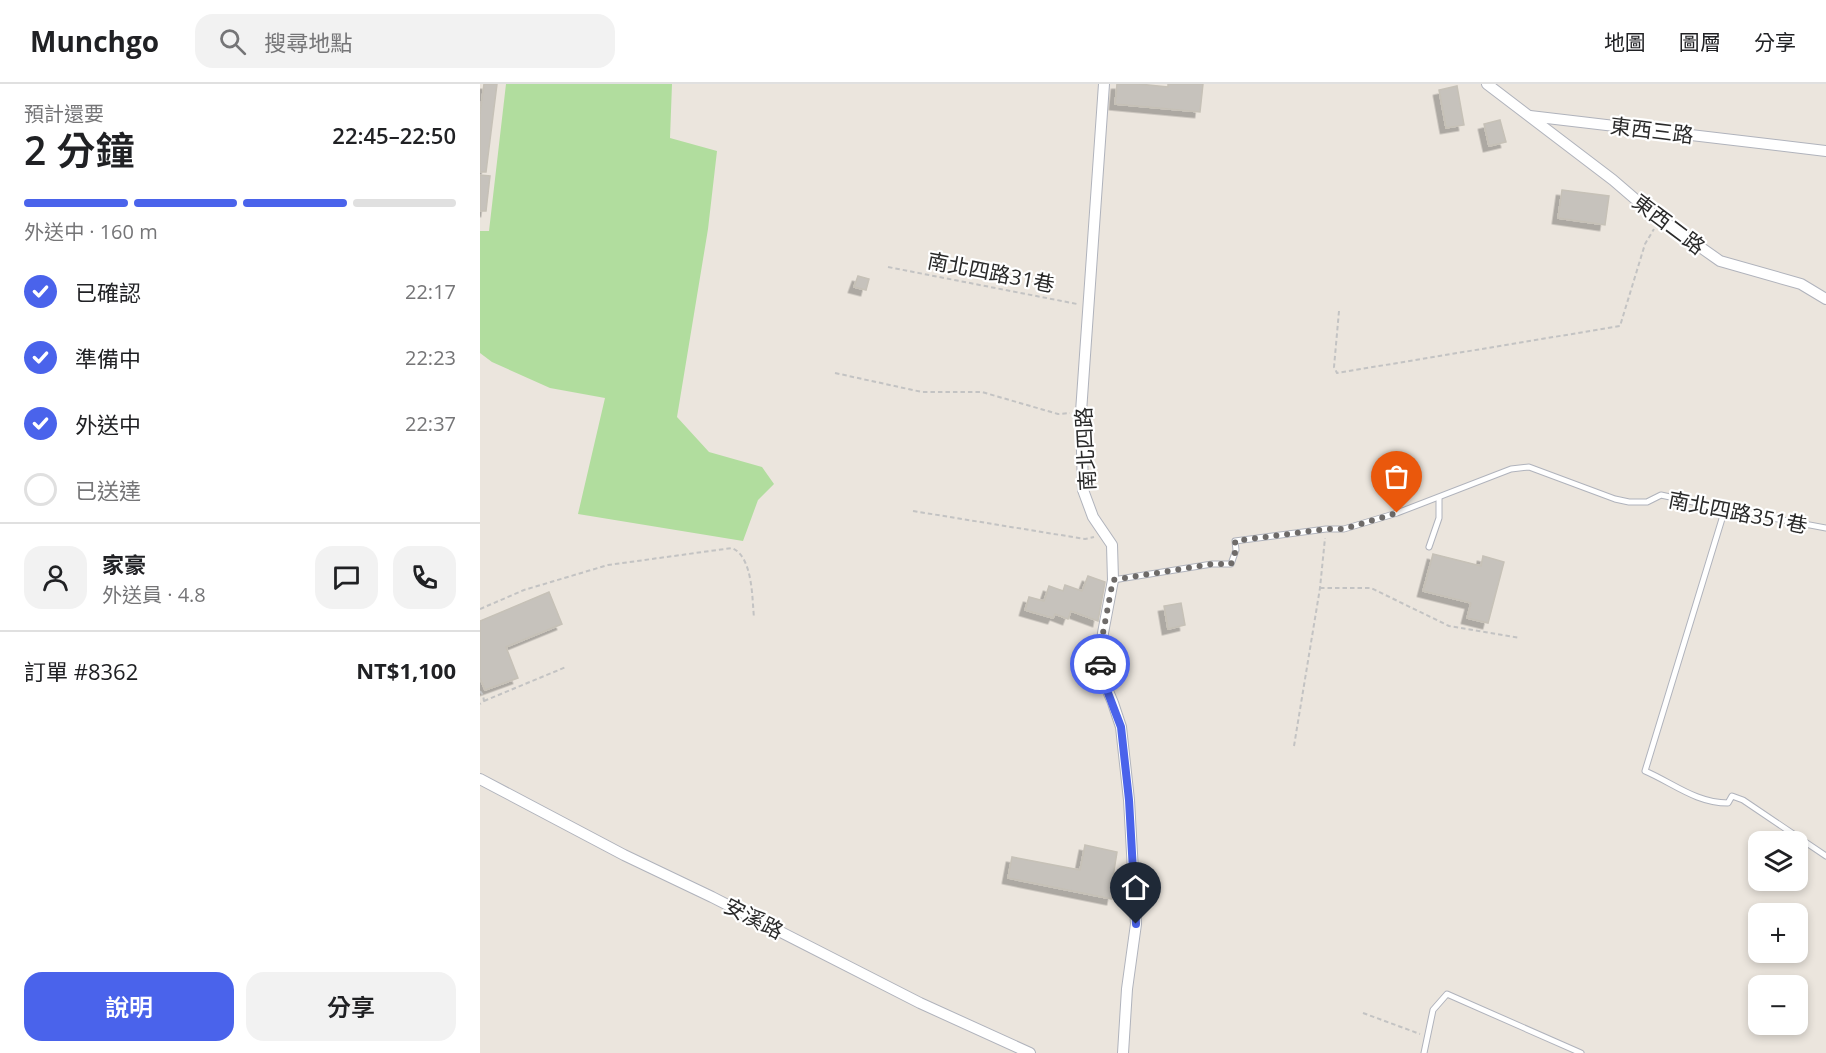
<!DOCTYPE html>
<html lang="zh-TW">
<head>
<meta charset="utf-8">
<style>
	body { margin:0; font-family:"Open Sans","Noto Sans TC",sans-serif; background:#f2f2f2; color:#202124; height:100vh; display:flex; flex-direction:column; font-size:22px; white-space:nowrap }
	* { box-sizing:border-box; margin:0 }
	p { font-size:20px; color:#757577 }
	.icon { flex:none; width:33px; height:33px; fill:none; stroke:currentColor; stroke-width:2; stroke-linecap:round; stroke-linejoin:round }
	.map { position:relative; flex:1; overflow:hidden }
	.sheet { display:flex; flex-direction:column; background:#fff; width:480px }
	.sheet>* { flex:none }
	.fabs { position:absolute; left:1268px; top:747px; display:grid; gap:12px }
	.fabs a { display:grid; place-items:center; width:60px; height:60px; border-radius:12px; background:#fff; box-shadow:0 3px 9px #0003; font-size:30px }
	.pin { position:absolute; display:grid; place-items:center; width:51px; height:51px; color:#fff; margin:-62px -26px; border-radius:50% 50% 50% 0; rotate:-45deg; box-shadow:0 0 6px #0007 }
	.pin .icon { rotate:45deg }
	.courier { position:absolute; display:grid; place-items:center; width:60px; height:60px; margin:-30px; border:4px solid #4a63eb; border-radius:50%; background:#fff; color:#222; box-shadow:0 2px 8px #0007 }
	.overview em { font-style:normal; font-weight:600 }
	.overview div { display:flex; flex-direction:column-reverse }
	.overview { display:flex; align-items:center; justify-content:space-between; height:102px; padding:0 24px }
	h1 { font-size:39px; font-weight:600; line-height:45px }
	.bar { display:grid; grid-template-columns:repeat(4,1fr); gap:9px 6px; align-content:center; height:72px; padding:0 24px }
	.bar i { height:8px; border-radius:4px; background:#e0e0e0 }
	.bar .on { background:#4a63eb }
	.bar p { grid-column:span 4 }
	.line { display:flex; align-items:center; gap:15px; padding:0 24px; border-top:2px solid #e0e0e0 }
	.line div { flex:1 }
	.round { display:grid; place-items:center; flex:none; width:63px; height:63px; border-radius:18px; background:#f2f2f2 }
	ol { padding:0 24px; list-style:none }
	li { display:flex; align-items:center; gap:18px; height:66px }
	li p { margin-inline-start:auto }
	li .icon { padding:6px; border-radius:50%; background:#4a63eb; color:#fff; stroke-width:4 }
	li:last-child { color:#757577 }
	li i { width:33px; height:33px; border:3px solid #e0e0e0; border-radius:50% }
	.action { display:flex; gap:12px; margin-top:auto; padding:12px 24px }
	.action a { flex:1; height:69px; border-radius:18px; background:#4a63eb; color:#fff; font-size:24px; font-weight:600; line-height:69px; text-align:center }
	.action a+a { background:#f2f2f2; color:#202124 }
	header { display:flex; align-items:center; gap:36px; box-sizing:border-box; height:84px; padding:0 30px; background:#fff; border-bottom:2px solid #e0e0e0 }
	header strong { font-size:28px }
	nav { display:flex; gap:33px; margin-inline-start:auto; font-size:21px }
	.search { width:420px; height:54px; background:#f2f2f2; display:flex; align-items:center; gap:15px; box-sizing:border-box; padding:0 21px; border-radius:18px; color:#757577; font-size:22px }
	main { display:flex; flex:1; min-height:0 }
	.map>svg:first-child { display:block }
	.green { fill:#b1dd9e }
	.building { fill:#c6c2bc; stroke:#c6c1b7; stroke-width:1.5; filter:url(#shadow) }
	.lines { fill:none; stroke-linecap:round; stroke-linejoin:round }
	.lane-casing { stroke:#b0b3bc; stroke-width:7 }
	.street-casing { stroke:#b0b3bc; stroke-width:12 }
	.path { stroke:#c3c3c3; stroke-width:2; stroke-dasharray:4.5 3; stroke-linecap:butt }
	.lane { stroke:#fff; stroke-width:5 }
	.street { stroke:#fff; stroke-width:10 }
	.done { stroke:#6e6b69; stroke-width:6; stroke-dasharray:0 10.8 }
	.route { stroke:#4a63eb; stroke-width:8 }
	.labels { text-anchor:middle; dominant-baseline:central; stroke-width:4.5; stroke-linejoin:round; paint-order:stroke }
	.street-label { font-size:21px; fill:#2a2a2a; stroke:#fff }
</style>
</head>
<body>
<header>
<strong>Munchgo</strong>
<div class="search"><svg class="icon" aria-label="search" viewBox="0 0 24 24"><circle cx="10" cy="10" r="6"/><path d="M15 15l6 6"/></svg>搜尋地點</div>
<nav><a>地圖</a><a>圖層</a><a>分享</a></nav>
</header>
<main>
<section class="sheet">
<div class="overview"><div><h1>2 分鐘</h1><p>預計還要</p></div><em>22:45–22:50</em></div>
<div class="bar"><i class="on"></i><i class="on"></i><i class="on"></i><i></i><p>外送中 · 160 m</p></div>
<ol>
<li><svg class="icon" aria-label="check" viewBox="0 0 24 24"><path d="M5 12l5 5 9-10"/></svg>已確認<p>22:17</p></li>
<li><svg class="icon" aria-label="check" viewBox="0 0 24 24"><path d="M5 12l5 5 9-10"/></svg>準備中<p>22:23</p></li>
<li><svg class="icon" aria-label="check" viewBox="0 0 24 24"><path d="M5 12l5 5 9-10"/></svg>外送中<p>22:37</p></li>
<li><i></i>已送達</li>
</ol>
<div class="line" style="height:108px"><a class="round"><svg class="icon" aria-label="person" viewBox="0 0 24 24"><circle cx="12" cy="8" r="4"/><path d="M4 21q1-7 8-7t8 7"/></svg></a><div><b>家豪</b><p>外送員 · 4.8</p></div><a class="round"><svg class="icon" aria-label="chat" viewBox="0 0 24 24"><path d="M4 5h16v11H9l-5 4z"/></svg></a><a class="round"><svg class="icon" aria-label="phone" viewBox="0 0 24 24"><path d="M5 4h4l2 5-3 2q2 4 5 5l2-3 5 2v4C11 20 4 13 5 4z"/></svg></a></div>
<div class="line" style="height:78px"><div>訂單 #8362</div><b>NT$1,100</b></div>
<div class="action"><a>說明</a><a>分享</a></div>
</section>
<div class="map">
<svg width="1346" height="969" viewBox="0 0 1346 969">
	<defs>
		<filter id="shadow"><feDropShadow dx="-5.5" dy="5.5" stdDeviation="0" flood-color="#0004"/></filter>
	</defs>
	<rect width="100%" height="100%" fill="#ebe5dd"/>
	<polygon class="green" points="26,0 192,0 190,54 237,67 228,145 197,333 229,368 282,383 294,400 278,416 263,457 98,430 125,314 70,304 12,278 0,269 0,147 9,147"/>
	<g class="building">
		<polygon points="4,0 17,0 6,88 0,88 0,30"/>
		<polygon points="637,0 659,0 688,3 688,0 723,0 720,28 635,20"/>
		<polygon points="977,2 984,41 966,44 959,6"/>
		<polygon points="1020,36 1026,58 1009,62 1004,40"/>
		<polygon points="0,91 10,92 6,127 0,127"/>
		<polygon points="1082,106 1129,112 1125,141 1078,134"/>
		<polygon points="378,192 389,195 386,206 374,203"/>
		<polygon points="953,470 1001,482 1003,472 1024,478 1008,539 987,534 991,519 943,507"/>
		<polygon points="608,492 625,498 618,537 591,527 588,535 575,530 573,534 545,526 549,513 564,517 569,502 583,507 585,501 602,507"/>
		<polygon points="69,508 82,540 26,563 38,594 5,606 0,594 0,537"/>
		<polygon points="701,519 705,541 688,545 684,522"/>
		<polygon points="605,761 637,768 633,793 636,793 632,815 528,794 532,773 600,786"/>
	</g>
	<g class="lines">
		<g class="lane-casing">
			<g id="lane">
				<path d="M1245,425L1165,687C1193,699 1216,719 1248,719L1252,712L1263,716L1346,772"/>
				<polyline points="949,463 959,434 959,414"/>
				<polyline points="633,496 732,480 751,480 756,466 755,457 846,445 864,445 917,429 1031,385 1049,383 1135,415 1149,418 1167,418 1181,411 1245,425 1346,444"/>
				<polyline points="944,969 953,926 967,910 1101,969"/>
			</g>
		</g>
		<g class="street-casing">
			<g id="street">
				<polyline points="624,0 601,328 603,406 613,433 632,461 633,496 623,549 620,588 633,619 641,643 649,716 656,840 647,905 643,969"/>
				<polyline points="1007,0 1133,96 1169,127 1240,177 1321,200 1346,215"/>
				<polyline points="1050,32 1346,67"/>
				<polyline points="0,695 144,771 232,813 440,919 550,969"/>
			</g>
		</g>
		<g class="path">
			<polyline points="408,183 597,220"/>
			<polyline points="859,227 854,283 857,289 1140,242 1165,160 1174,145"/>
			<polyline points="355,289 442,308 502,308 578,330 590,329"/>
			<polyline points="433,427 605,455 614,453"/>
			<polyline points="840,504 891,504 969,542 1040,554"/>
			<path d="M0,525L44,506L128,481L252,464C273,473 272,514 274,534"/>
			<polyline points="0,607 3,611 4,617 0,620"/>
			<polyline points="4,617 86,583"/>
			<polyline points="814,662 840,504 845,454"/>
			<polyline points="883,929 940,950"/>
		</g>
		<use href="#lane" class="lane"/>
		<use href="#street" class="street"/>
	</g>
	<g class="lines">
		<polyline class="done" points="620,580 623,549 633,496 732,480 751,480 756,466 755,457 846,445 864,445 917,429"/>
		<polyline class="route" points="620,580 620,588 641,643 649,716 656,840"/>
	</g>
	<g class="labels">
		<g class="street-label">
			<text transform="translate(1172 46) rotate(7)">東西三路</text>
			<text transform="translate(1189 140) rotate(37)">東西二路</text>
			<text transform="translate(511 188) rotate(11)">南北四路31巷</text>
			<text transform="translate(605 365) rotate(-93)">南北四路</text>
			<text transform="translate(1258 428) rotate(11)">南北四路351巷</text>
			<text transform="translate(274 834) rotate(27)">安溪路</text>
		</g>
	</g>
</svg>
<div class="fabs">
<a><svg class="icon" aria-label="layers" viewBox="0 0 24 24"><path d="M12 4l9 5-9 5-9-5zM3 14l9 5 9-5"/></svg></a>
<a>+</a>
<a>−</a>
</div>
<div class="pin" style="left:917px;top:429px;background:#ea580c"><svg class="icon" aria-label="bag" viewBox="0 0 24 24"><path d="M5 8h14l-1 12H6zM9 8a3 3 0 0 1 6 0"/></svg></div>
<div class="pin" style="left:656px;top:840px;background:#1f2937"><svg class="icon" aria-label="home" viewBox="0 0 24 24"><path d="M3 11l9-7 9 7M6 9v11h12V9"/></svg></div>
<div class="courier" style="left:620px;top:580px"><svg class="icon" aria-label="car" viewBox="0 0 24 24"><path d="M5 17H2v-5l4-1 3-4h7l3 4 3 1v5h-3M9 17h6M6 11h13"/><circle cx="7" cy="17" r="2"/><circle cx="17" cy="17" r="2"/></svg></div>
</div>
</main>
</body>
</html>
